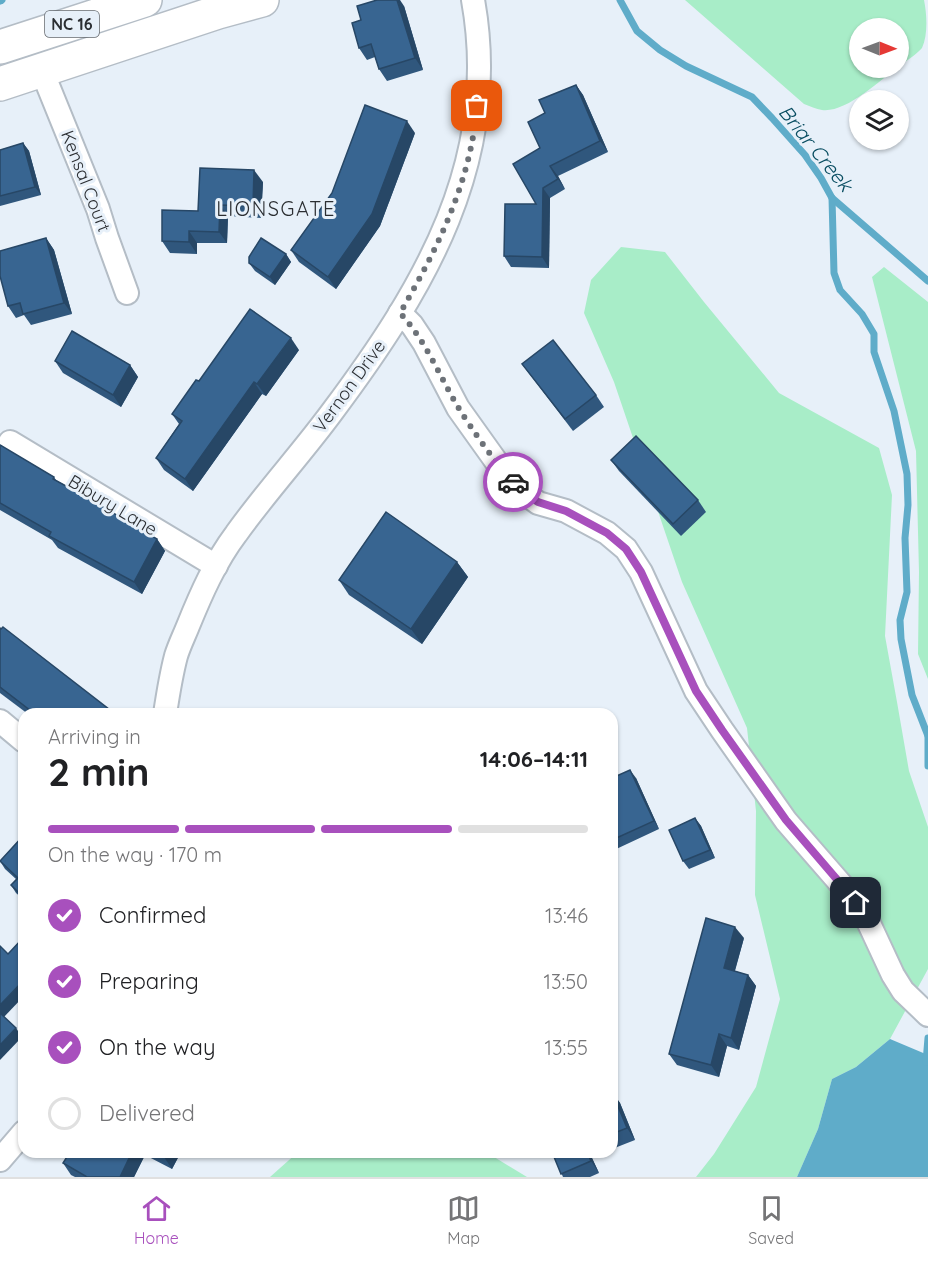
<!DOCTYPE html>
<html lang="en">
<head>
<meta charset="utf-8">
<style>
	body { margin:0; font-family:Quicksand,sans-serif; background:#f6f6f6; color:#202124; height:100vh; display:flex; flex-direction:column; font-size:22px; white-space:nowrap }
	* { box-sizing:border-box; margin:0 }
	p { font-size:20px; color:#757577 }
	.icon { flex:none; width:33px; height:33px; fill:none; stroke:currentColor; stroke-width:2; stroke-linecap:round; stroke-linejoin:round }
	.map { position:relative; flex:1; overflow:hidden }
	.side { position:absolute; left:18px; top:708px; width:600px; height:450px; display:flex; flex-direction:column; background:#fff; border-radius:18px; box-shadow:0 2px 4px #0004 }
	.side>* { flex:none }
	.needle { width:39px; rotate:91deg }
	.controls { position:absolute; left:849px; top:18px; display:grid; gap:12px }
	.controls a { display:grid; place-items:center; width:60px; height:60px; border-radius:50%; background:#fff; box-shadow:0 2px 4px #0004; font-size:30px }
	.pin { position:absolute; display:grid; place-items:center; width:51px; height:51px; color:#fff; margin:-26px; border-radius:12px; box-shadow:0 3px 9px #0006 }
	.courier { position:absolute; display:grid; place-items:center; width:60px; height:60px; margin:-30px; border:4px solid #a850bd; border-radius:50%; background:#fff; color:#222; box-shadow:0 2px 8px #0007 }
	.head em { font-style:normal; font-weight:700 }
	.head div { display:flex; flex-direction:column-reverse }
	.head { display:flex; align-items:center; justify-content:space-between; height:102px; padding:0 30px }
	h1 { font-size:39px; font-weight:700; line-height:45px }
	.bar { display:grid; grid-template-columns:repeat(4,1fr); gap:9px 6px; align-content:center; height:72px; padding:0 30px }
	.bar i { height:8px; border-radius:4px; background:#e0e0e0 }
	.bar .current { background:#a850bd }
	.bar p { grid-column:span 4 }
	ol { padding:0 30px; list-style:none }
	li { display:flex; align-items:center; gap:18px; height:66px }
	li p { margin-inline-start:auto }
	li .icon { padding:6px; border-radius:50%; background:#a850bd; color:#fff; stroke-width:4 }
	li:last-child { color:#757577 }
	li i { width:33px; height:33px; border:3px solid #e0e0e0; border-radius:50% }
	.tabs { display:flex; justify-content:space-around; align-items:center; height:84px; border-top:2px solid #e0e0e0; background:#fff; font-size:16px; color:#757577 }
	.tabs a { display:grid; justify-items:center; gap:3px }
	.tabs .current { color:#a850bd }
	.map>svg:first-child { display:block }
	.green { fill:#a8edc8 }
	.water { fill:#5facc9 }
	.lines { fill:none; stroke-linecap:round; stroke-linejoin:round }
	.stream { stroke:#5facc9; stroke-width:7 }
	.street-casing { stroke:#b4bdc6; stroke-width:26 }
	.primary-casing { stroke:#b4bdc6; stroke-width:36 }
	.street { stroke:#fff; stroke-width:22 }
	.primary { stroke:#fff; stroke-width:33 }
	.wall { fill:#30577d }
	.shaded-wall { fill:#274766 }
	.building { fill:#386591; stroke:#274766; stroke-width:1.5 }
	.done { stroke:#6d7278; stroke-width:6; stroke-dasharray:0 10.8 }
	.route { stroke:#a850bd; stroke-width:8 }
	.labels { text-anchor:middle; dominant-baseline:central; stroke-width:6; stroke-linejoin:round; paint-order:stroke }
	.shield { fill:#e7f0f9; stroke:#63686e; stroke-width:1.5 }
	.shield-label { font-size:16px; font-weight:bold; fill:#2b2e32 }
	.street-label { font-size:18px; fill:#2b2e32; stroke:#e7f0f9 }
	.water-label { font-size:20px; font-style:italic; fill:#074c60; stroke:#e7f0f9 }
	.neighbourhood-label { font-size:20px; letter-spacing:1.5px; fill:#2b2e32; stroke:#e7f0f9 }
</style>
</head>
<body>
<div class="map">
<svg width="928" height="1177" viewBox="0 0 928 1177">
	<rect width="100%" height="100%" fill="#e7f0f9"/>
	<g class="green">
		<path d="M685,0H924C927,15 928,35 922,48C916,55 906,61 899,66L898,28H860V68H897C879,81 846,113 822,110C816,109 810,106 804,104Z"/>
		<polygon points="621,247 665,252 704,302 779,393 879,448 892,495 885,636 897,702 909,771 928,827 928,969 890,1039 856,1067 832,1079 818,1129 797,1177 696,1177 714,1154 756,1087 780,999 755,895 756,811 747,728 682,582 614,382 584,313 591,280"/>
		<polygon points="884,267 928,302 928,679 918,654 919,572 916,451 872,277"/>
		<polygon points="298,1152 486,1152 527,1177 270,1177"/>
	</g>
	<polygon class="water" points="890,1039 928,1055 928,1177 797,1177 818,1129 832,1079 856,1067"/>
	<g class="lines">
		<g class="stream">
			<polyline points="620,0 637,31 660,50 686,66 752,97 772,118 805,155 821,178 832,198 928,281"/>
			<polyline points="0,1 2,0"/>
			<polyline points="832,198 834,273 840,290 862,314 874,334 874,352 894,411 907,474 908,505 905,538 907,592 900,620 901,639 912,695 928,736"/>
			<polyline points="928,736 928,766"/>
			<polyline points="926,1062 928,1038"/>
		</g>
		<g class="street-casing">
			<g id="street">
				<polyline points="42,71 98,209 107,238 127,293"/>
				<polyline points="400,313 412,325 424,343 458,408 498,464 511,480 522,491 538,503 566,511 607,533 626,549 641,572 696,691 722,730 786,821 846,890 866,917 893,975 903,991 928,1015"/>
				<polyline points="10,442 216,566"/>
				<path d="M165,714C168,694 171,675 176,656C179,646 184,636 188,626C201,594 215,562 236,534C266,492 301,454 332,412C424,289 502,160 473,0"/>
				<polyline points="0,721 24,741"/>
				<polyline points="0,1160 24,1132"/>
			</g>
		</g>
		<g class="primary-casing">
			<g id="primary">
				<polyline points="0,47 145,0"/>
				<polyline points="0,84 218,12 262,0"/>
			</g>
		</g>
		<use href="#street" class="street"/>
		<use href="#primary" class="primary"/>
	</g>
	<g class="wall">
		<polygon points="404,6 423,70 387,81 379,69 375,57 367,60 359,48"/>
		<polygon points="576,85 583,95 608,152 558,176 565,189 550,198 549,268 511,267 504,256 536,204 540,148 545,113"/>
		<polygon points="415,133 380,226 336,289 299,262 291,250"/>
		<polygon points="23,143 29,151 41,195 0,206 0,150"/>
		<polygon points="263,182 261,218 228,216 227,243 197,243 197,254 170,253 162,241 198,211"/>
		<polygon points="46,238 54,250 72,314 31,325 24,315 16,318 8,306"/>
		<polygon points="286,254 291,262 275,285 255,271 249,263"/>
		<polygon points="299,350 266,396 262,394 193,491 164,470 156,458 179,424 172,414 199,381"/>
		<polygon points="55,361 130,365 138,377 121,407 63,373"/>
		<polygon points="522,364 596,395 604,407 573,431"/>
		<polygon points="0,445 54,477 56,480 157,539 165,551 142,594 58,548 52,540 0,510"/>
		<polygon points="611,460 698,500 706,512 681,536 619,471"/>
		<polygon points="457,562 468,577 422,644 349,595 339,580"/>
		<polygon points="0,628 113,714 28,714 0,693"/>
		<polygon points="612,776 613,778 636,778 659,829 612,851"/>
		<polygon points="695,818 701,826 715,858 689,869 683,861"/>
		<polygon points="24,835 24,900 16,893 11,885 16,879 5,869 0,861"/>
		<polygon points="744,938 735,971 748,975 756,986 739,1050 727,1046 719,1077 677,1065 669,1054"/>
		<polygon points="612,1092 620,1103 635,1140 612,1149"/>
		<polygon points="70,1152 181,1152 172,1169 145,1155 134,1177 75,1177 71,1175 63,1163"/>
		<polygon points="541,1152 606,1152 592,1158 599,1173 590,1177 563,1177 554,1156"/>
	</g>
	<g class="shaded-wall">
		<polygon points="397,0 400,0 404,6 423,70 415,58"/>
		<polygon points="576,85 583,95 608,152 600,141"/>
		<polygon points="407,121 415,133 380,226 336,289 328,277"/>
		<polygon points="23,143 29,151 41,195 35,187"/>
		<polygon points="550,166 558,176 565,189 558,179"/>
		<polygon points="254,170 263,182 261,218 253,206"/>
		<polygon points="543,188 550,198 549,268 542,257"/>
		<polygon points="220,205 228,216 227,243 219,232"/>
		<polygon points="189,231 197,243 197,254 189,242"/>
		<polygon points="46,238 54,250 72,314 64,303"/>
		<polygon points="286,254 291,262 275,285 270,277"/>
		<polygon points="291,338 299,350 266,396 257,384"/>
		<polygon points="130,365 138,377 121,407 113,395"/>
		<polygon points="254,382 262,394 193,491 185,479"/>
		<polygon points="157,539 165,551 142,594 134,582"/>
		<polygon points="457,562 468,577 422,644 411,629"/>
		<polygon points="630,770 636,778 659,829 654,821"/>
		<polygon points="695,818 701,826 715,858 710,850"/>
		<polygon points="735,927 744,938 732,980 724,968"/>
		<polygon points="748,975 756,986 739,1050 731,1038"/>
		<polygon points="21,983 24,988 24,996 3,1018 0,1015 0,1005"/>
		<polygon points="16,1028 22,1037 0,1060 0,1045"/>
		<polygon points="719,1034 727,1046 719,1077 711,1065"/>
		<polygon points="612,1092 620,1103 635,1140 627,1128"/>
		<polygon points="132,1152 143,1152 145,1155 134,1177 120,1177"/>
		<polygon points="166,1152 181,1152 172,1169 164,1157"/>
		<polygon points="587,1152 589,1152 592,1158 599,1173 591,1161"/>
	</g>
	<g class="building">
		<polygon points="377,0 397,0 415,58 379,69 371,44 359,48 352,23 361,20 357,6"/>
		<polygon points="576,85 600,141 550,166 558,179 543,188 542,257 504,256 505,204 536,204 513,164 540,148 528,122 545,113 539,100"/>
		<polygon points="365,105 407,121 372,214 328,277 291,250 332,193"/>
		<polygon points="23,143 35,187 0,196 0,150"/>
		<polygon points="200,168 254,170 253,206 220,205 219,232 189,231 189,242 162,241 162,210 198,211"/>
		<polygon points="46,238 64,303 23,314 20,303 8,306 0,276 0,251"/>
		<polygon points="261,238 286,254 270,277 249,263 249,257"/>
		<polygon points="250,309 291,338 257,384 254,382 185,479 156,458 182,421 172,414 196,380 199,381"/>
		<polygon points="72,331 130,365 113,395 55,361"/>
		<polygon points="553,340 596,395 565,419 522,364"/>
		<polygon points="636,436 698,500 673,524 611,460"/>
		<polygon points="0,445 54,477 53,479 88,498 157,539 134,582 49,536 51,532 0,503"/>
		<polygon points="386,512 457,562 411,629 339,580"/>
		<polygon points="3,627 110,710 107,714 35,714 0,687 0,628 1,629"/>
		<polygon points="630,770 654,821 612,840 612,778"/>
		<polygon points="695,818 710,850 683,861 669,830"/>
		<polygon points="24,835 24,898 11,885 18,878 0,861"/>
		<polygon points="706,918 735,927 724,968 748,975 731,1038 719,1034 711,1065 669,1054"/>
		<polygon points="24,937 24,986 21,983 0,1005 0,946 8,954"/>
		<polygon points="0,1013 16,1028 0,1045"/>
		<polygon points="612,1092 627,1128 612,1134"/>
		<polygon points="70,1152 132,1152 120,1177 87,1177 63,1163"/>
		<polygon points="154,1152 166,1152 164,1157"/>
		<polygon points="552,1152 587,1152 591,1161 561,1174"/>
	</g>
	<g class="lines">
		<path class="done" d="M477,106C471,181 438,248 400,313C426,341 439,375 458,407C473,431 494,461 513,482"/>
		<polyline class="route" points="513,482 522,491 538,502 566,511 607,533 626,549 641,572 696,691 722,730 786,820 846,890 856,903"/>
	</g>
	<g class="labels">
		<rect class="shield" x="45" y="11" width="54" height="26" rx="4.5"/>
		<g class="shield-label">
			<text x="72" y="24">NC 16</text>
		</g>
		<g class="street-label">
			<text transform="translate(86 181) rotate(69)">Kensal Court</text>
			<text transform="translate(349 386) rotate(-54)">Vernon Drive</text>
			<text transform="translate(113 505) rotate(31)">Bibury Lane</text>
		</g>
		<g class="water-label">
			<text transform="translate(816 148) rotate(51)">Briar Creek</text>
		</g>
		<g class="neighbourhood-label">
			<text x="276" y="208">LIONSGATE</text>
		</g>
	</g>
</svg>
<div class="controls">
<a><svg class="needle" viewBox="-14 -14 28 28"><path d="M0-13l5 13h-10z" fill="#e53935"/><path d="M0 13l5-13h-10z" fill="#757577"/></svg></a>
<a><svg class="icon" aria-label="layers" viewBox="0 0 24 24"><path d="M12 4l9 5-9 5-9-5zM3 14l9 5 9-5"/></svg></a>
</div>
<div class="pin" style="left:477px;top:106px;background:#ea580c"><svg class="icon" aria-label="bag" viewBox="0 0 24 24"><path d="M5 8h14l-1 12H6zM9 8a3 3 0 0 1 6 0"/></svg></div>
<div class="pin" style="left:856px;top:903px;background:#1f2937"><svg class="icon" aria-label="home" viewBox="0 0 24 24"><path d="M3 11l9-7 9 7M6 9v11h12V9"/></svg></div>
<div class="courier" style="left:513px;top:482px"><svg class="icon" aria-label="car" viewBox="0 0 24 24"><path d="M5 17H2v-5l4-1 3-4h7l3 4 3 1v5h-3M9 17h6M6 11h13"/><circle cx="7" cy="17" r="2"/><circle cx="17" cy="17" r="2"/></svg></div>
<section class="side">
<div class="head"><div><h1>2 min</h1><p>Arriving in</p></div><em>14:06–14:11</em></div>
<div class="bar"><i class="current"></i><i class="current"></i><i class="current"></i><i></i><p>On the way · 170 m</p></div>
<ol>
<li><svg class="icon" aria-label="check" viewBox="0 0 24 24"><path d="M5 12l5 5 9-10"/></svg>Confirmed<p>13:46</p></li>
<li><svg class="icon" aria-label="check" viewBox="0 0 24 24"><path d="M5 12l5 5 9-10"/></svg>Preparing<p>13:50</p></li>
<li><svg class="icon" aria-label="check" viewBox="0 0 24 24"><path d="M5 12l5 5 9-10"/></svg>On the way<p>13:55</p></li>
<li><i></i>Delivered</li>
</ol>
</section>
</div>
<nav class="tabs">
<a class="current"><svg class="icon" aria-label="home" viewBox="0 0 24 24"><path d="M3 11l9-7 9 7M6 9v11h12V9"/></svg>Home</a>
<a><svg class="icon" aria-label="map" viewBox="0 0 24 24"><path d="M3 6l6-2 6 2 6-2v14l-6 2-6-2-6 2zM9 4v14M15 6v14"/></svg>Map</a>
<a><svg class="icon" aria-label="saved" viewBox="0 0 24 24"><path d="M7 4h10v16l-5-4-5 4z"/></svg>Saved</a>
</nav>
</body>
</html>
